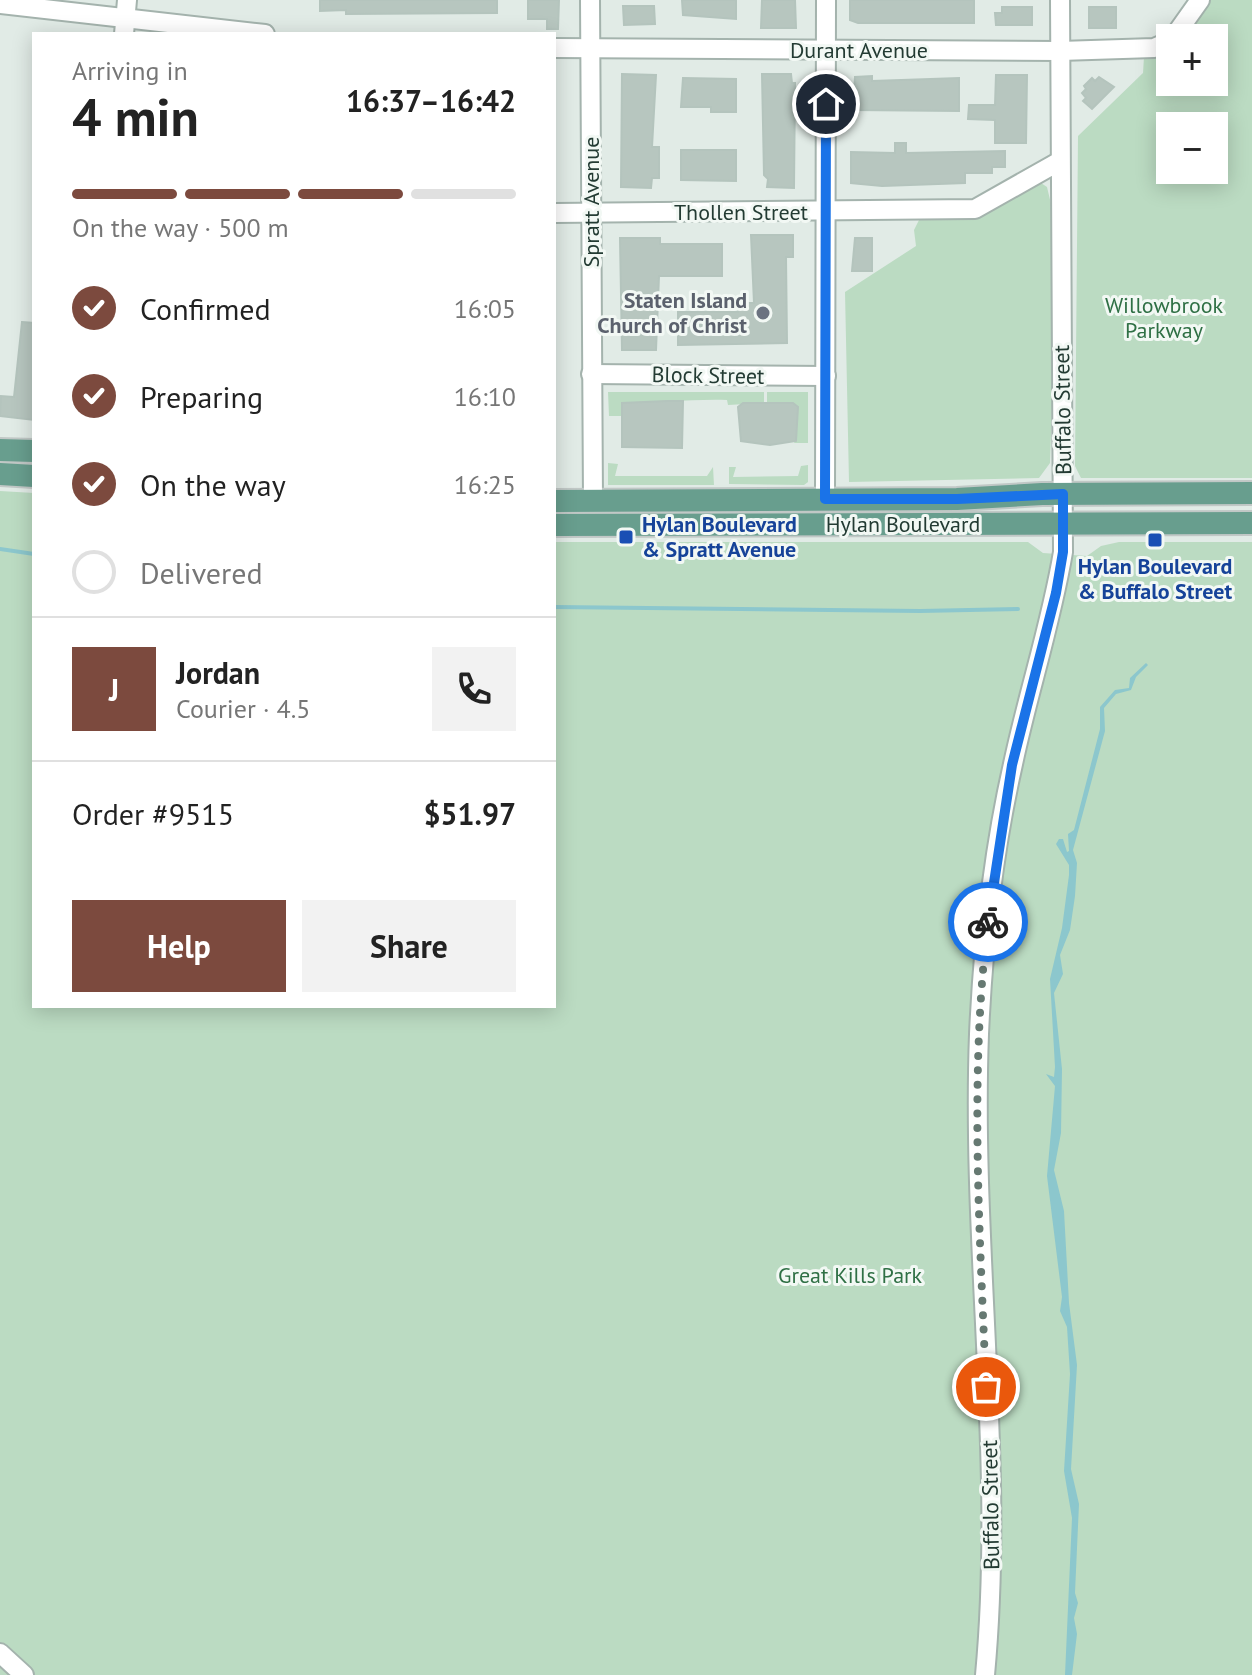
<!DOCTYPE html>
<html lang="en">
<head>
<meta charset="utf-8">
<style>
	body { margin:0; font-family:"PT Sans",sans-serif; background:#f2f2f2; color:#222; height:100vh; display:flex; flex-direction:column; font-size:30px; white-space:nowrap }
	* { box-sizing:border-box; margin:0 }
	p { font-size:26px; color:#767676 }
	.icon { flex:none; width:44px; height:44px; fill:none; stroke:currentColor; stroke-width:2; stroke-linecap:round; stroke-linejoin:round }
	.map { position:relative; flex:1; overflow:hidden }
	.panel { position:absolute; left:32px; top:32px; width:524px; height:976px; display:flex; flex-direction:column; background:#fff; border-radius:0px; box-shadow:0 4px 20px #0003 }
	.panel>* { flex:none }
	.fabs { position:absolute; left:1156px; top:24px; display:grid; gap:16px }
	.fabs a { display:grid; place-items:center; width:72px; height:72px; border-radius:0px; background:#fff; box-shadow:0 4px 20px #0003; font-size:40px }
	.pin { position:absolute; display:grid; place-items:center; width:68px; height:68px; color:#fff; margin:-34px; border:4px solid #fff; border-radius:50%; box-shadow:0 2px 8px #0007 }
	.courier { position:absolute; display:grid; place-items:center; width:80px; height:80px; margin:-40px; border:6px solid #1a73e8; border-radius:50%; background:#fff; color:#222; box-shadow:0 2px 10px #0007 }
	.overview em { font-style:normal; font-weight:800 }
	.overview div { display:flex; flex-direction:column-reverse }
	.overview { display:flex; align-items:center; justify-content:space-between; height:136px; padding:0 40px }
	h1 { font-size:52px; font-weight:800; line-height:60px }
	.bar { display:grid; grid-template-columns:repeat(4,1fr); gap:12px 8px; align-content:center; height:96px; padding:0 40px }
	.bar i { height:10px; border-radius:6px; background:#e0e0e0 }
	.bar .selected { background:#7c4a3e }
	.bar p { grid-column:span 4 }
	.line { display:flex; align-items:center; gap:20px; padding:0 40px; border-top:2px solid #e0e0e0 }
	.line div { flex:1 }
	.round { display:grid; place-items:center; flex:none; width:84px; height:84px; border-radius:0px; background:#f2f2f2 }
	ol { padding:0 40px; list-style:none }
	li { display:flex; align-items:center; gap:24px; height:88px }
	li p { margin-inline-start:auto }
	li .icon { padding:8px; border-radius:50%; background:#7c4a3e; color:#fff; stroke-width:4 }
	li:last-child { color:#767676 }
	li i { width:44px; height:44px; border:4px solid #e0e0e0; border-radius:50% }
	.button { display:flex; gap:16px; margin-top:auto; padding:16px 40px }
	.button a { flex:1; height:92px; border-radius:0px; background:#7c4a3e; color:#fff; font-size:32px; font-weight:800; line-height:92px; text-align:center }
	.button a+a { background:#f2f2f2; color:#222 }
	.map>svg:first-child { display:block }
	.green { fill:#bbdbc2; fill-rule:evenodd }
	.water { fill:#8cc7cd }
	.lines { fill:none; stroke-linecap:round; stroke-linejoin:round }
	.stream { stroke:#8cc7cd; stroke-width:4 }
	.building { fill:#b7c6bf; stroke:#b4c4bd; stroke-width:2 }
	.minor-casing { stroke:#a4b3ad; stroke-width:22 }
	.major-casing { stroke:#c1c8c6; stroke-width:26 }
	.minor { stroke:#fff; stroke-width:18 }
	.major { stroke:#689e8e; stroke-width:22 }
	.done { stroke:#667972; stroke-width:8; stroke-dasharray:0 14.4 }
	.route { stroke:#1a73e8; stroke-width:10 }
	.worship-dot { fill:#6b7280; stroke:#f2f8f4; stroke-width:3 }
	.transit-dot { fill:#1a4fb4; stroke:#f2f8f4; stroke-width:3 }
	.labels { text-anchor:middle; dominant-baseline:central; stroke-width:6; stroke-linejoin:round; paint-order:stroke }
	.street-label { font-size:22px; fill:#233b33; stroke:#f2f8f4 }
	.worship-label { font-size:22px; font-weight:bold; fill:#5b616d; stroke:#f2f8f4; text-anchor:end }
	.park-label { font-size:22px; fill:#2f7045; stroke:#f2f8f4 }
	.transit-label { font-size:22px; font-weight:bold; fill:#164399; stroke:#f2f8f4; text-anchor:start }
</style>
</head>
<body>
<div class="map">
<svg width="1252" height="1675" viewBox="0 0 1252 1675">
	<rect width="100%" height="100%" fill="#e1ebe6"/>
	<g class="green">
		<path d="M1211,0H1252V478H1081L1075,466L1078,136L1143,73L1144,57L1170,49V82H1214V38H1181ZM1170,126H1214V170H1170Z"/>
		<polygon points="1041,183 1047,187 1051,204 1053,377 1050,463 1039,478 849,482 845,292 916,246 914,230 920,218 978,215"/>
		<path d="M608,392H764V403L728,405L727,400C691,399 660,403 623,403L622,416H609Z"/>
		<polygon points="767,392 808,392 808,443 794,443 797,438 797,407 793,403 767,403"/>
		<polygon points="608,463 618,464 615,476 707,476 713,467 714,485 608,485"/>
		<polygon points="808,465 808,482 804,485 729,484 729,467 736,467 733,477 798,476 801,466"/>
		<polygon points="0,491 34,493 34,1006 554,1006 554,542 1028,542 1043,553 1087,556 1101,546 1119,542 1252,542 1252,1675 0,1675"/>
	</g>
	<polygon class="water" points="1146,663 1148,665 1136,677 1131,690 1116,694 1104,708 1105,731 1073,850 1077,863 1075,896 1070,930 1060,955 1063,974 1054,993 1062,1069 1061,1133 1054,1170 1064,1211 1069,1303 1077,1365 1071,1469 1079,1504 1075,1593 1078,1603 1074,1618 1077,1634 1072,1675 1065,1675 1072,1518 1064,1471 1070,1374 1067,1327 1060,1311 1062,1297 1047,1176 1055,1086 1046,1074 1054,1077 1055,1067 1050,979 1062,928 1069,875 1069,865 1056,844 1059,839 1063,839 1067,852 1069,851 1068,834 1074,830 1100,729 1100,707 1115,690 1129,688 1130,678"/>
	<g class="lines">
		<g class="stream">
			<polyline points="0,549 34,554"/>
			<polyline points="554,607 920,611 1018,609"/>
		</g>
	</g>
	<g class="building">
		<polygon points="320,0 497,0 497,13 346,14 346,10 320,11"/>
		<polygon points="528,0 559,0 558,29 547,29 547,19 528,19"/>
		<polygon points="682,0 736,0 736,19 683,15"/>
		<polygon points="762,0 795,0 796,28 761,28"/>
		<polygon points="850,0 974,0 974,23 858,23 850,20"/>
		<polygon points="623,6 654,6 655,24 624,25"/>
		<polygon points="1002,7 1032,7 1032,25 996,25 995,13 1002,13"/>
		<rect x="1089" y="7" width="27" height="21"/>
		<polygon points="622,74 656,75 652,147 659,147 659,178 652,178 651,188 621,187"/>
		<polygon points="762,74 791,74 792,83 795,83 794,188 767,187 768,179 764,175"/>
		<polygon points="996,75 1027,75 1026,143 995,143 995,120 968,119 969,105 995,105"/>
		<polygon points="872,76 872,81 959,78 959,111 853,110 855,77"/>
		<polygon points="1099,77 1114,87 1092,109 1083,101 1086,98 1082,93 1086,89 1084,86 1092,78 1095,81"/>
		<polygon points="683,78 736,79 736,112 711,112 711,107 681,107"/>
		<polygon points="895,143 906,143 906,153 1005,151 1005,167 992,167 992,173 965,173 965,183 882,186 851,183 851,152 895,153"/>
		<polygon points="681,150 736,150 736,181 681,180"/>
		<polygon points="751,235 793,235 793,257 786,257 787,343 678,345 678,312 738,312 738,303 754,303"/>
		<polygon points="620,238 660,238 660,244 722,244 722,276 659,276 656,350 622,350"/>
		<polygon points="855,238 872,238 872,271 852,271"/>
		<polygon points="22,322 34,323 34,420 0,416 1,396 14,397"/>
		<polygon points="667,401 683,401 682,448 622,447 622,403"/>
		<polygon points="743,403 793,403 798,407 796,441 770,445 741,441 738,407"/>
	</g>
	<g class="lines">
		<g class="minor-casing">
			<g id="minor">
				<polyline points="590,0 593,500"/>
				<polyline points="0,4 265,34"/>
				<polyline points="124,34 127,0"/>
				<polyline points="1173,38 1200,0"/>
				<polyline points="554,48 1060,51 1154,48 1170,41"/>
				<polyline points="554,213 975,209 1060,161"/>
				<polyline points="591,374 826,376"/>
				<polyline points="825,499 826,0"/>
				<polyline points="0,1653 24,1675"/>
				<path d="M985,1675C1005,1462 971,1248 979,1034C983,944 993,852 1013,764C1028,693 1051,624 1063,552L1060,0"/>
			</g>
		</g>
		<g class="major-casing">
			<g id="major">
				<polyline points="0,450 34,451"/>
				<polyline points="0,474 34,476"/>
				<polyline points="554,501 957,499 1042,494 1252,493"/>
				<polyline points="554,525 1252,523"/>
			</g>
		</g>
		<use href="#minor" class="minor"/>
		<use href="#major" class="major"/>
	</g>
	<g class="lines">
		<path class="done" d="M986,1387C980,1233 969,1076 988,922"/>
		<polyline class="route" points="826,104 825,499 957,499 1063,494 1063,552 1056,593 1012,765 988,922"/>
	</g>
	<circle class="worship-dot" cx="763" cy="313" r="8"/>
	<g class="transit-dot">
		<rect x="618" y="529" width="16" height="16" rx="4"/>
		<rect x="1147" y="532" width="16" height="16" rx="4"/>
	</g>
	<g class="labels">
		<g class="street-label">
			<text x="859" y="50">Durant Avenue</text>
			<text transform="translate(591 202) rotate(-90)">Spratt Avenue</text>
			<text x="741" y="212">Thollen Street</text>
			<text transform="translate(708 375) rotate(1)">Block Street</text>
			<text transform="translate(1062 410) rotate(-91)">Buffalo Street</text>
			<text x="903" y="524">Hylan Boulevard</text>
			<text transform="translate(990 1505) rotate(-91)">Buffalo Street</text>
		</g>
		<g class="worship-label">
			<text x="747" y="300">Staten Island<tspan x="747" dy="25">Church of Christ</tspan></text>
		</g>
		<g class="park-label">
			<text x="1164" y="305">Willowbrook<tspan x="1164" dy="25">Parkway</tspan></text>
			<text x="850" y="1275">Great Kills Park</text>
		</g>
		<g class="transit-label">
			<text x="642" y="524">Hylan Boulevard<tspan x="642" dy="25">&amp; Spratt Avenue</tspan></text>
			<text x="1155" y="566" text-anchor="middle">Hylan Boulevard<tspan x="1155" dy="25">&amp; Buffalo Street</tspan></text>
		</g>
	</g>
</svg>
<div class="fabs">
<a>+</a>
<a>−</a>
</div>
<div class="pin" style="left:986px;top:1387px;background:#ea580c"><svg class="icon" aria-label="bag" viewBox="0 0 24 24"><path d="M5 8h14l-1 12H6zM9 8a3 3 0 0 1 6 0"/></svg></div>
<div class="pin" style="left:826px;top:104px;background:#1f2937"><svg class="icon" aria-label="home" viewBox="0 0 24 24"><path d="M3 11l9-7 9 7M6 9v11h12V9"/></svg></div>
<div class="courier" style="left:988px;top:922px"><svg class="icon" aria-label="bike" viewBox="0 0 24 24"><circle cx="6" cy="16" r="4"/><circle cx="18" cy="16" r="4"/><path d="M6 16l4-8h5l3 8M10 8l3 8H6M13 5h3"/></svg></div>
<section class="panel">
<div class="overview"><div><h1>4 min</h1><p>Arriving in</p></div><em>16:37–16:42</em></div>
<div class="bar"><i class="selected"></i><i class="selected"></i><i class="selected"></i><i></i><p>On the way · 500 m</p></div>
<ol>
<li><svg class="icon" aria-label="check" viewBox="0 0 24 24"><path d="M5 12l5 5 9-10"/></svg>Confirmed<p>16:05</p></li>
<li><svg class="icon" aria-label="check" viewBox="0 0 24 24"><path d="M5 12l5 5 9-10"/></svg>Preparing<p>16:10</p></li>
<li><svg class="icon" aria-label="check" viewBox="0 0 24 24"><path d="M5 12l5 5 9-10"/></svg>On the way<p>16:25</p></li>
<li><i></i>Delivered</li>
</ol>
<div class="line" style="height:144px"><b class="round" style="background:#7c4a3e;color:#fff">J</b><div><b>Jordan</b><p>Courier · 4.5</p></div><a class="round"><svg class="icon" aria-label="phone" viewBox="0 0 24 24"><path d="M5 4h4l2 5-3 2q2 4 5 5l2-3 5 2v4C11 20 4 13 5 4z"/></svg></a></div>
<div class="line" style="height:104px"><div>Order #9515</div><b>$51.97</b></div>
<div class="button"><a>Help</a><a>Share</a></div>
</section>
</div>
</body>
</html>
